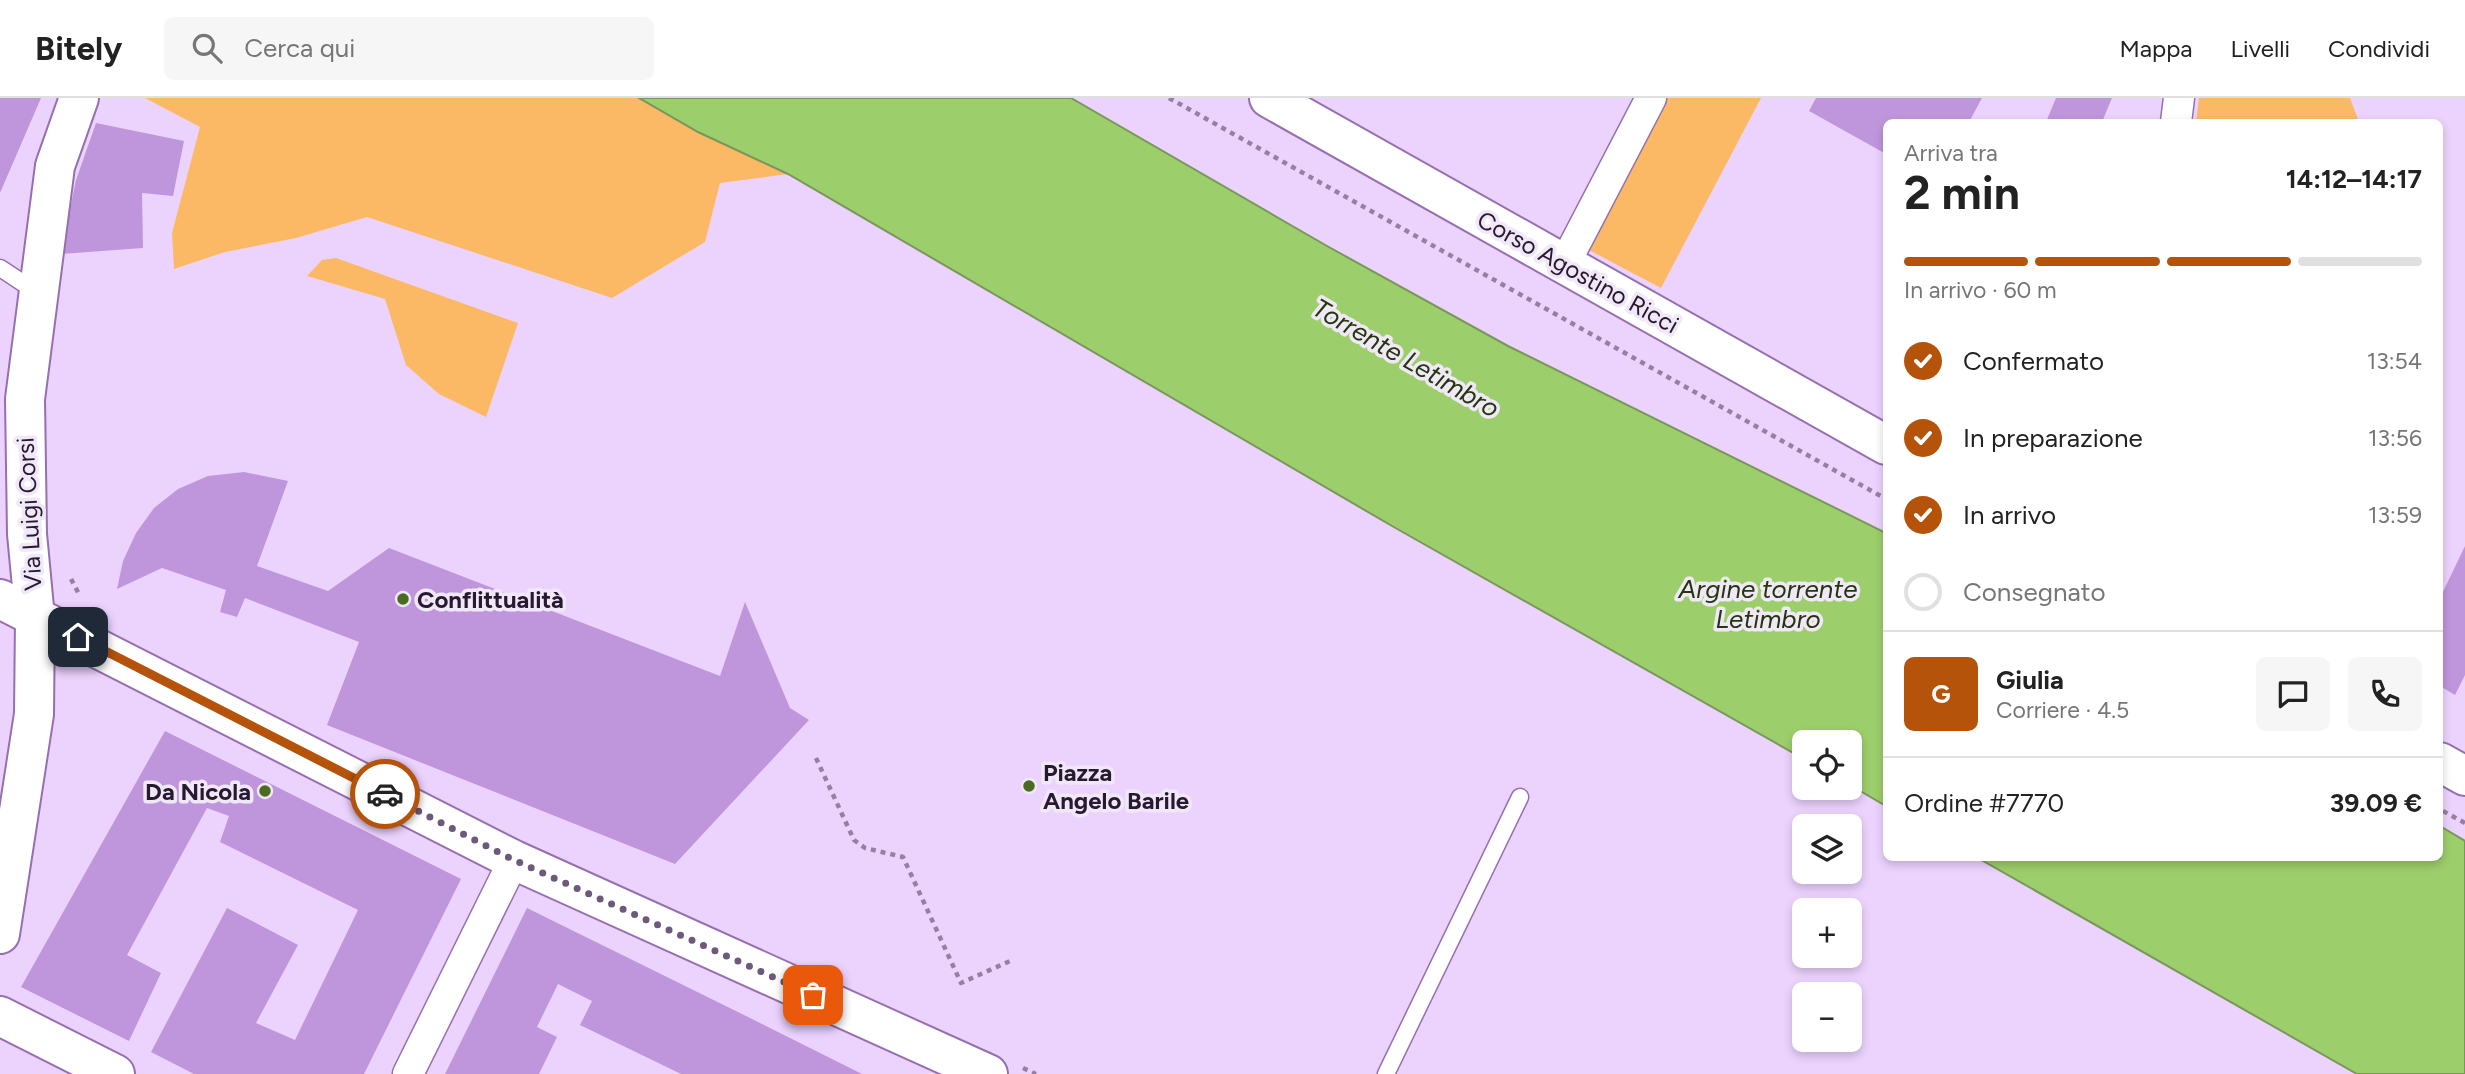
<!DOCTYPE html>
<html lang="it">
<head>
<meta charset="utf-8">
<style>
	body { margin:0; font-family:Figtree,sans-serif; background:#f6f6f6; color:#222; height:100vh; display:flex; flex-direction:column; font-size:26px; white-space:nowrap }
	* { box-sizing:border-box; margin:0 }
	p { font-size:23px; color:#767676 }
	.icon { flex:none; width:38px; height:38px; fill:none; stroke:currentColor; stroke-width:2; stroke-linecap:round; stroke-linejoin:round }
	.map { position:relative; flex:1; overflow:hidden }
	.details { position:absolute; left:1883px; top:21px; width:560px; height:742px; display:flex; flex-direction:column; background:#fff; border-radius:10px; box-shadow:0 4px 10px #0003 }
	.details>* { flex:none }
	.fabs { position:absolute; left:1792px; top:632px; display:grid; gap:14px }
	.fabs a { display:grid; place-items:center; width:70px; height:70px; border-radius:10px; background:#fff; box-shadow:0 4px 10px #0003; font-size:35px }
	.pin { position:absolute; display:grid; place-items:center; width:60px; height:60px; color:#fff; margin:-30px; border-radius:14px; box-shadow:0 4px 10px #0006 }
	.courier { position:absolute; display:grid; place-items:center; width:70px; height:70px; margin:-35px; border:5px solid #b45309; border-radius:50%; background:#fff; color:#222; box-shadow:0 2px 9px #0007 }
	.summary em { font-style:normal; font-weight:700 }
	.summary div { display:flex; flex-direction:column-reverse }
	.summary { display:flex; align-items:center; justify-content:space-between; height:119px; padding:0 21px }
	h1 { font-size:46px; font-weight:700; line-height:52px }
	.bar { display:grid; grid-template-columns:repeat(4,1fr); gap:10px 7px; align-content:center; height:84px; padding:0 21px }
	.bar i { height:9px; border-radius:5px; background:#e0e0e0 }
	.bar .active { background:#b45309 }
	.bar p { grid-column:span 4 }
	.line { display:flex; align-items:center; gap:18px; padding:0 21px; border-top:2px solid #e0e0e0 }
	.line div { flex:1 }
	.round { display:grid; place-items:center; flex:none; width:74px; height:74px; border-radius:10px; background:#f6f6f6 }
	ol { padding:0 21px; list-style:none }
	li { display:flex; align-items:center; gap:21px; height:77px }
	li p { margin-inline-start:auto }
	li .icon { padding:7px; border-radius:50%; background:#b45309; color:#fff; stroke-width:4 }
	li:last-child { color:#767676 }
	li i { width:38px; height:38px; border:4px solid #e0e0e0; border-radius:50% }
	header { display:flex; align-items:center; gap:42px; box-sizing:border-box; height:98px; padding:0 35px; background:#fff; border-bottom:2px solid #e0e0e0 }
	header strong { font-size:33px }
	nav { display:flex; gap:38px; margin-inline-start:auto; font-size:24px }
	.search { width:490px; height:63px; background:#f6f6f6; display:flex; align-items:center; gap:18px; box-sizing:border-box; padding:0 24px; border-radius:10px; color:#767676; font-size:26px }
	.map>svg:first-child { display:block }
	.green { fill:#fcb965 }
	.water { fill:#9dce6c; stroke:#7a975b; stroke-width:2 }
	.building { fill:#bf96db }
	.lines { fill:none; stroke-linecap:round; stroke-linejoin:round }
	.lane-casing { stroke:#966fb0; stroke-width:19 }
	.street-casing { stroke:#966fb0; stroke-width:33 }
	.secondary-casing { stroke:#966fb0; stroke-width:42 }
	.primary-casing { stroke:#966fb0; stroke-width:42 }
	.path { stroke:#9580a3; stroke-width:4.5; stroke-dasharray:5 5; stroke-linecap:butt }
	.lane { stroke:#fff; stroke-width:16 }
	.street { stroke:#fff; stroke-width:30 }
	.secondary { stroke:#fff; stroke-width:38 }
	.primary { stroke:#fff; stroke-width:38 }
	.done { stroke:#6d5979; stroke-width:7; stroke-dasharray:0 12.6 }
	.route { stroke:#b45309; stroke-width:9 }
	.poi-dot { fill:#496b22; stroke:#f0e8f7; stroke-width:2.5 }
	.labels { text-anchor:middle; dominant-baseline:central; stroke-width:7; stroke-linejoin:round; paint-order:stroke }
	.street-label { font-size:24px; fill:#281832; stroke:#f0e8f7 }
	.poi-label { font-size:24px; font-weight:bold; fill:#281832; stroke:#f0e8f7; text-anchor:start }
	.water-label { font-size:26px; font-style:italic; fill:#23360d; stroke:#f0e8f7 }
</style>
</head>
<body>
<header>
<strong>Bitely</strong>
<div class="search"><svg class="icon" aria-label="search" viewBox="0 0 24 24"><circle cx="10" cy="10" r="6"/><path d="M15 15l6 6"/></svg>Cerca qui</div>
<nav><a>Mappa</a><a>Livelli</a><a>Condividi</a></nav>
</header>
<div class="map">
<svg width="2465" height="976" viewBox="0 0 2465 976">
	<rect width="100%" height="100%" fill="#ecd3fe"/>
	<g class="green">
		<polygon points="145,0 639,0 698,34 788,76 720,85 705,144 612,200 367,119 296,140 225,154 174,171 172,135 200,29"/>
		<polygon points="1666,0 1761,0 1661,190 1587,151"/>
		<polygon points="2199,0 2350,0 2359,24 2196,24"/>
		<polygon points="336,160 518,225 486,319 439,296 406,267 385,201 307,178 322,162"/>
	</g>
	<g class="water">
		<polygon points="639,0 1071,0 1327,148 1508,248 1886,435 1886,708 1850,687 1850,644 1804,644 1804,661 1392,428 788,76 698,34"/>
		<polygon points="2440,728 2465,743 2465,976 2357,976 1978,760 2440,760"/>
	</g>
	<g class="building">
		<polygon points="0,0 41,0 0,95"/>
		<polygon points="1816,0 1982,0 1969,24 1886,24 1886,56 1809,13"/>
		<polygon points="2056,0 2112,0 2102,24 2046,24"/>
		<polygon points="96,25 184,43 173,98 142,95 143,150 61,156 76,82"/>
		<polygon points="244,374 288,383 257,468 328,493 389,450 720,578 745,504 790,610 809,622 675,766 327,627 359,544 245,500 237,519 220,514 226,492 162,470 117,491 123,463 136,435 154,410 178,391 208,378"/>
		<polygon points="2465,448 2465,577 2455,597 2440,588 2440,500"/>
		<polygon points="165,633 461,781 364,976 194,976 151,954 227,810 298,847 256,925 295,942 358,812 220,744 229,718 207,710 127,857 161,875 129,943 21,889"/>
		<polygon points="527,810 744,917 862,976 681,976 580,927 592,903 558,886 537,929 557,939 539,976 445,976"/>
	</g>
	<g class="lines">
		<g class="lane-casing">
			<g id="lane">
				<polyline points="0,170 38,195"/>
				<polyline points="1386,976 1520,699"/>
			</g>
		</g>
		<g class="street-casing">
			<g id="street">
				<polyline points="2176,24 2179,0"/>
				<polyline points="1564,167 1651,0"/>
				<polyline points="408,976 514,762"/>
			</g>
		</g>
		<g class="secondary-casing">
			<g id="secondary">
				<polyline points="0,501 514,762 988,976"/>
				<polyline points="0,836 34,616 35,520 27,436 25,301 55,68 79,0"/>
				<polyline points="0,918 115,976"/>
			</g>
		</g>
		<g class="primary-casing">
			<g id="primary">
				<polyline points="1269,0 1886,347"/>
				<polyline points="2440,664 2465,678"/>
			</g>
		</g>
		<g class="path">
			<polyline points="1169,0 1886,401"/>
			<polyline points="71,481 80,498"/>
			<polyline points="816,660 854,742 865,750 903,759 961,885 1010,863"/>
			<polyline points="2443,713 2465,725"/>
			<polyline points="1023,970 1036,976"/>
		</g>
		<use href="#lane" class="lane"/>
		<use href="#street" class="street"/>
		<use href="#secondary" class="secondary"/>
		<use href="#primary" class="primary"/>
	</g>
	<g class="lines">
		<polyline class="done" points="385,696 514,762 813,897"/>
		<polyline class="route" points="78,539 385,696"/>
	</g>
	<g class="poi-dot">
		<circle cx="403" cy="501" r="7"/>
		<circle cx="1029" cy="688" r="7"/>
		<circle cx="265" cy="693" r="7"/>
	</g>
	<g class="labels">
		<g class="street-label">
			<text transform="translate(1578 174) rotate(29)">Corso Agostino Ricci</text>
			<text transform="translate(29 416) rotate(-93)">Via Luigi Corsi</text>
		</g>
		<g class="poi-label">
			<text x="417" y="501">Conflittualità</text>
			<text x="1043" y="674">Piazza<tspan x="1043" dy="28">Angelo Barile</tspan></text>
			<text x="251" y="693" text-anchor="end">Da Nicola</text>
		</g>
		<g class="water-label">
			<text transform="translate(1406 260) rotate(30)">Torrente Letimbro</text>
			<text x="1768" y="491">Argine torrente<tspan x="1768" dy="30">Letimbro</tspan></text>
		</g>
	</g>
</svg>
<div class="fabs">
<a><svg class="icon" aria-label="locate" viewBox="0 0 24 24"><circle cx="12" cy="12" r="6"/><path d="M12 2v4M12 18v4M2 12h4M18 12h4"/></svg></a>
<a><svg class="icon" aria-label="layers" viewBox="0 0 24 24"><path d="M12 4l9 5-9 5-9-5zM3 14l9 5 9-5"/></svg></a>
<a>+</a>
<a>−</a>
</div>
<div class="pin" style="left:813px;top:897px;background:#ea580c"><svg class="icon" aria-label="bag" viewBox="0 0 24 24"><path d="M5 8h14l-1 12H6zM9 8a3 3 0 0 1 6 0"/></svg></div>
<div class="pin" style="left:78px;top:539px;background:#1f2937"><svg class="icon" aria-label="home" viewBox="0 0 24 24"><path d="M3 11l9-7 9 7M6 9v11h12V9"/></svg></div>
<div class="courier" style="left:385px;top:696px"><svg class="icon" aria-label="car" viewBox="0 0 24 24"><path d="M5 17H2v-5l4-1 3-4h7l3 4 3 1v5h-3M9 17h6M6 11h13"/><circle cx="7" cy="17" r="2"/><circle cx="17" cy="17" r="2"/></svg></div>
<section class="details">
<div class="summary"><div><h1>2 min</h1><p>Arriva tra</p></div><em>14:12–14:17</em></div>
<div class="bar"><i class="active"></i><i class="active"></i><i class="active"></i><i></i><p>In arrivo · 60 m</p></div>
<ol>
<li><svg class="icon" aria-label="check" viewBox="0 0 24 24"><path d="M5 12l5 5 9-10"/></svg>Confermato<p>13:54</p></li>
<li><svg class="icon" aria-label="check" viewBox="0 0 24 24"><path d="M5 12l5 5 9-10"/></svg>In preparazione<p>13:56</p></li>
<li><svg class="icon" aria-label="check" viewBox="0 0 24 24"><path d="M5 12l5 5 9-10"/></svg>In arrivo<p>13:59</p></li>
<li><i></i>Consegnato</li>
</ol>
<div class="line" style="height:126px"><b class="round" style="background:#b45309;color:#fff">G</b><div><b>Giulia</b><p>Corriere · 4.5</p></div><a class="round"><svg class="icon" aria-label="chat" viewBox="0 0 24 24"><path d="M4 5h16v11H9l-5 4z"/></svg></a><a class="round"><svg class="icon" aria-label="phone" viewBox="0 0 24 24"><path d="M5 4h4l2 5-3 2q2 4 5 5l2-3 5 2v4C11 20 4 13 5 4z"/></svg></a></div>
<div class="line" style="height:91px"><div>Ordine #7770</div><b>39.09 €</b></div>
</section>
</div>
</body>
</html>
